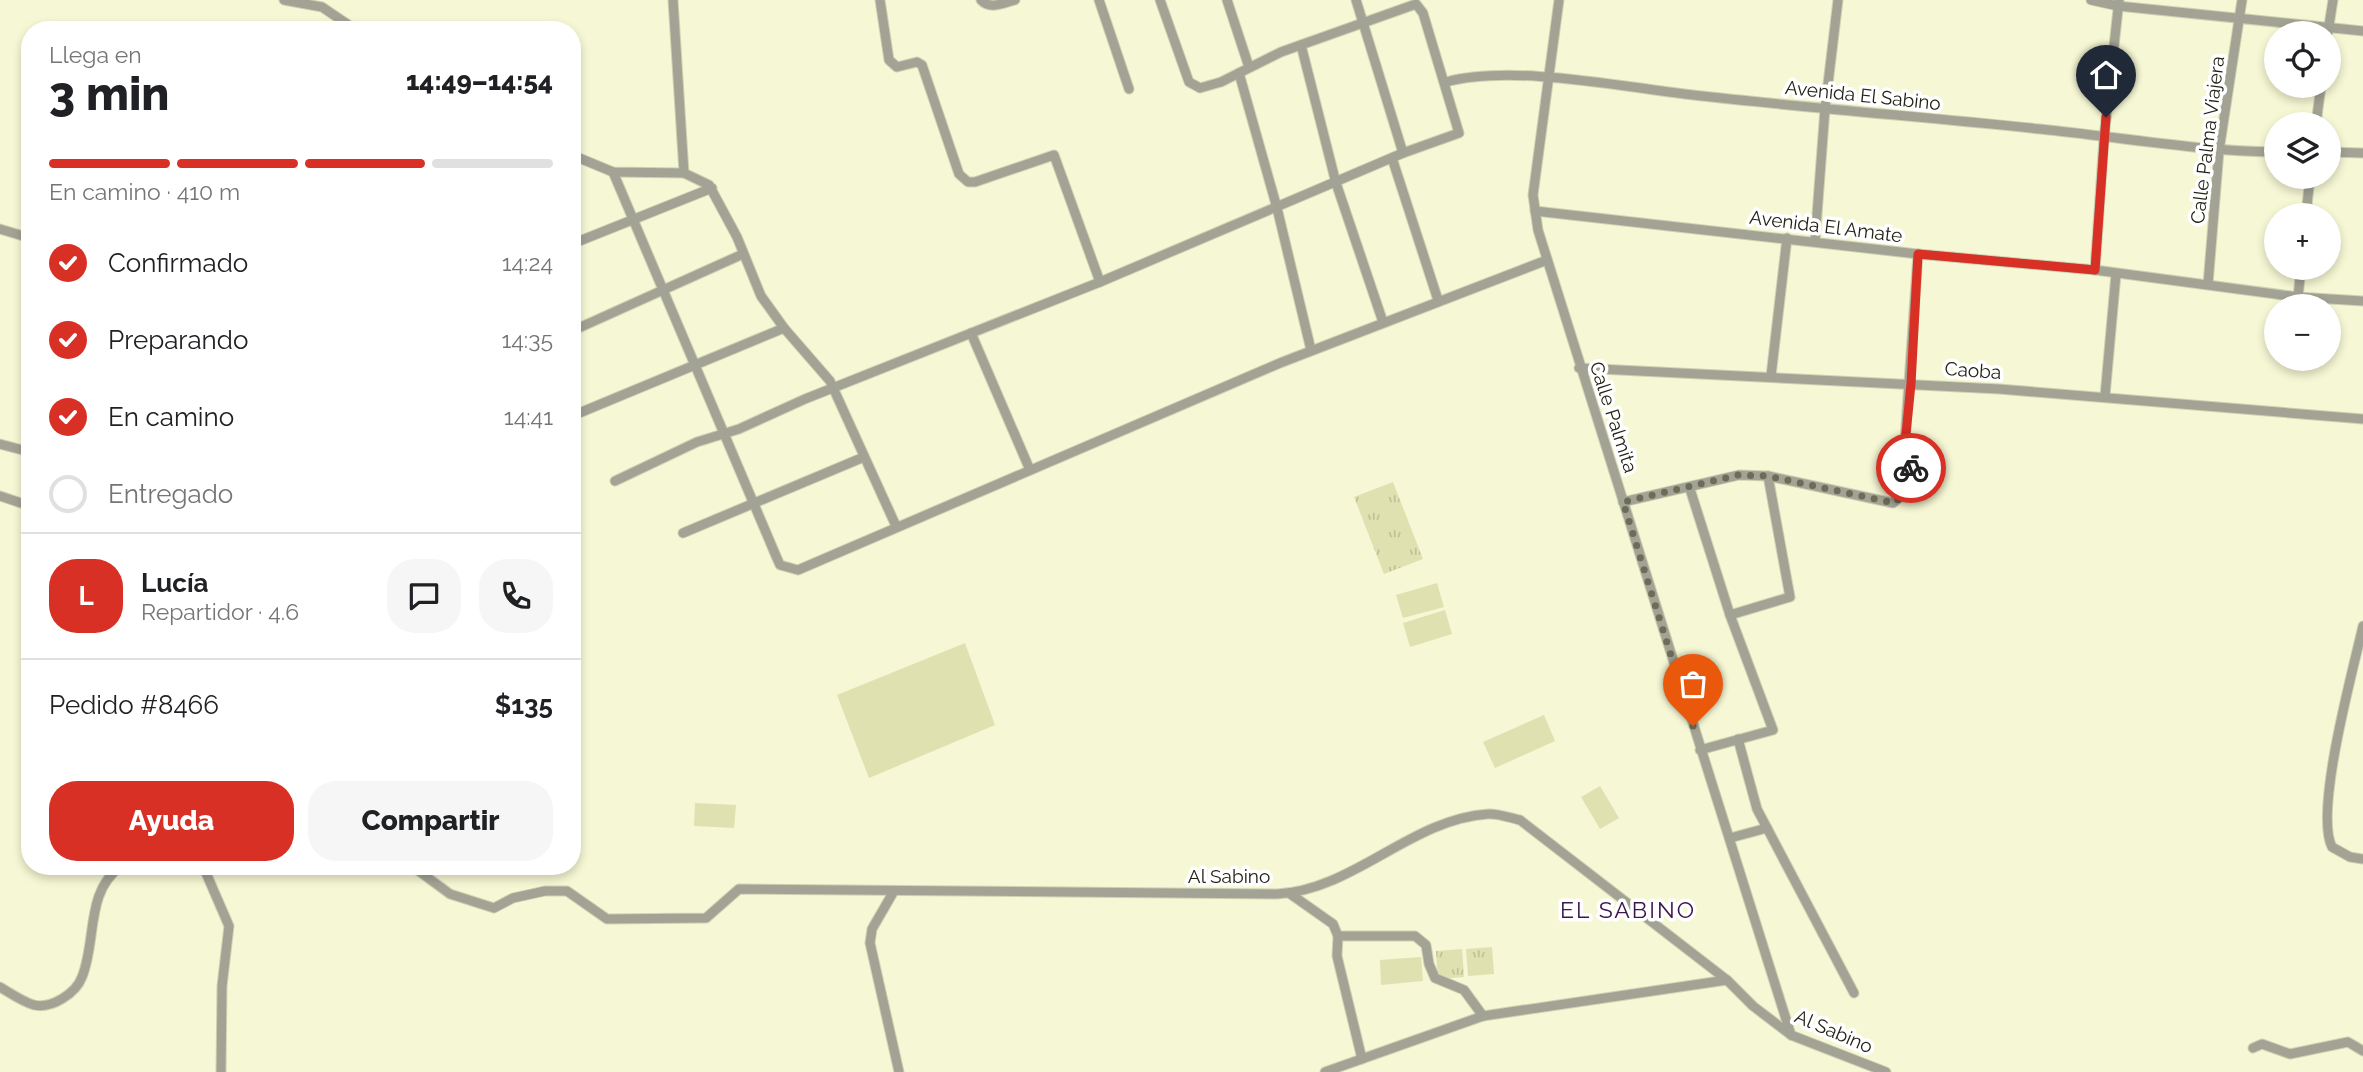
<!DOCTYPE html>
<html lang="es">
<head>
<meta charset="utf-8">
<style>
	body { margin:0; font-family:Raleway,sans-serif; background:#f6f6f6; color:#202124; height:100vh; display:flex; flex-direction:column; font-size:26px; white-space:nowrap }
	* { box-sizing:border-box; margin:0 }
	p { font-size:23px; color:#757577 }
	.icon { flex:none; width:38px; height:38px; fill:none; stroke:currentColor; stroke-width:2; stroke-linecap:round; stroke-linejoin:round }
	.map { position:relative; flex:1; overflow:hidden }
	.sheet { position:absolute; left:21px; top:21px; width:560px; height:854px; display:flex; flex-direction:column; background:#fff; border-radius:28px; box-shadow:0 4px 10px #0003 }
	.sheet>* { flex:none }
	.buttons { position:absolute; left:2264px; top:21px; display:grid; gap:14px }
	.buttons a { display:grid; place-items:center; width:77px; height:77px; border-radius:50%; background:#fff; box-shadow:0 4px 10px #0003; font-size:35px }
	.pin { position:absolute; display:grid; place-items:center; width:60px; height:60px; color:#fff; margin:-72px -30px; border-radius:50% 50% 50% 0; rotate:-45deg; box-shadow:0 0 7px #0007 }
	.pin .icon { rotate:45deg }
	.courier { position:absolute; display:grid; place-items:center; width:70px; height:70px; margin:-35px; border:5px solid #d93025; border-radius:50%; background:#fff; color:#222; box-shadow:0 2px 9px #0007 }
	.head em { font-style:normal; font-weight:800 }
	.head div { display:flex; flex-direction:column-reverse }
	.head { display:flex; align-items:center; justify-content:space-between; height:119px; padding:0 28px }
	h1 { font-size:46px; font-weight:800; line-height:52px }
	.bar { display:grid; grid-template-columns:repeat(4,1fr); gap:10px 7px; align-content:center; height:84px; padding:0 28px }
	.bar i { height:9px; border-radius:5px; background:#e0e0e0 }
	.bar .active { background:#d93025 }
	.bar p { grid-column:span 4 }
	.line { display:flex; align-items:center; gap:18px; padding:0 28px; border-top:2px solid #e0e0e0 }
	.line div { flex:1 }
	.round { display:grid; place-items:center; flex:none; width:74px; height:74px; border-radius:28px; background:#f6f6f6 }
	ol { padding:0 28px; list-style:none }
	li { display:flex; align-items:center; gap:21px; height:77px }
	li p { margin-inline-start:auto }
	li .icon { padding:7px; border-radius:50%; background:#d93025; color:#fff; stroke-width:4 }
	li:last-child { color:#757577 }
	li i { width:38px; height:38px; border:4px solid #e0e0e0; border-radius:50% }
	.cta { display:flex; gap:14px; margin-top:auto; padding:14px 28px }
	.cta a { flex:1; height:80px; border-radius:28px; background:#d93025; color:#fff; font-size:28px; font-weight:800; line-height:80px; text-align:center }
	.cta a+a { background:#f6f6f6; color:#202124 }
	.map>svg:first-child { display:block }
	.grass { fill:url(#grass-tufts) }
	.pitch { fill:#e0e1b1 }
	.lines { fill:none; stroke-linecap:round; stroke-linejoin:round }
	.street-casing { stroke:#d0d1b2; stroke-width:11 }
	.street { stroke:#a3a395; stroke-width:9 }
	.done { stroke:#6c6d58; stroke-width:7; stroke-dasharray:0 12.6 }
	.route { stroke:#d93025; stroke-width:9 }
	.labels { text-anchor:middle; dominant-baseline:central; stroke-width:7; stroke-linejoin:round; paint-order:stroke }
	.street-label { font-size:19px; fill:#222316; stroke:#fff }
	.quarter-label { font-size:23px; letter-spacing:2px; fill:#3c154a; stroke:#fff }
</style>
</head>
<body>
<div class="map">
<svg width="2363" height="1072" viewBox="0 0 2363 1072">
	<defs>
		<pattern id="grass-tufts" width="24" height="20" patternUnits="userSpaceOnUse" patternTransform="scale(1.75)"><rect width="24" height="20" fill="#e0e1b1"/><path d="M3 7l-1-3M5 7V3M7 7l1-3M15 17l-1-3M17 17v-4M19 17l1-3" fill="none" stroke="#c0c198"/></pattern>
	</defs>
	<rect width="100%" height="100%" fill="#f6f7d4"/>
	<g class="grass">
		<polygon points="1393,482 1423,559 1384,574 1354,497"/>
		<polygon points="1492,947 1494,974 1468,976 1466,949"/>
		<polygon points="1462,949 1464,977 1438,979 1436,951"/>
	</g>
	<g class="pitch">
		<polygon points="1437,583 1444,607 1403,618 1396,595"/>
		<polygon points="1445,610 1452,634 1410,647 1403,623"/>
		<polygon points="965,643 995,725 869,778 837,695"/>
		<polygon points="1544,715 1555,741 1495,768 1483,742"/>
		<polygon points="1600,786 1619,818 1600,829 1581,797"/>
		<polygon points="695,803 736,805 734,828 694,826"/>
		<polygon points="1421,957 1423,981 1381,985 1380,960"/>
	</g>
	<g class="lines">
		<g class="street-casing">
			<g id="street">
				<polyline points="284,0 322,7 356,30"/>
				<polyline points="673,0 684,173"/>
				<polyline points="880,0 889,60 897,67 917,62 922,65 959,174 968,182 975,182 1054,155 1100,282"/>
				<path d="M981,0C990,10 1003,3 1015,0"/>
				<polyline points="1099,0 1129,89"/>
				<polyline points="1227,0 1249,67"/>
				<polyline points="1356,0 1403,153"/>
				<polyline points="1559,0 1533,195 1538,230 1791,1035"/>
				<polyline points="2091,0 2118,6 2363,31"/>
				<polyline points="2328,32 2333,0"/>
				<polyline points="1301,45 1336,183 1383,322"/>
				<polyline points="1239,73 1277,208 1311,350"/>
				<path d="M1446,82C1512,64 1623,87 1693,95C1808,108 1924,117 2040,129C2119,137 2197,151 2277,152"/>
				<polyline points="2316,124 2321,86"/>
				<polyline points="2329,152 2363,153"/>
				<polyline points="572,155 613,172 684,173 709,185 737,237 761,296 784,328 830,381 896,526"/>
				<polyline points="1392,158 1438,300"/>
				<polyline points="613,172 776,556 780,565 798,570 1280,363 1547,260"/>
				<polyline points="1535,211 1918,254 2095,270 2298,297 2363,301"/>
				<polyline points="2306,215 2310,177"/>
				<polyline points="0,229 30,238"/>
				<polyline points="1815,241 1825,109 1838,0"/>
				<polyline points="572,244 712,188"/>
				<polyline points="2095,270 2104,138 2119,0"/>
				<polyline points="2208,284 2219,151 2242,0"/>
				<polyline points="2298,297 2301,268"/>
				<polyline points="572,331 743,254"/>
				<polyline points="971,333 1030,470"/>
				<polyline points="1579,368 1999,389 2363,419"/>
				<polyline points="1771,376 1787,238"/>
				<polyline points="2105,396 2116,274"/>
				<polyline points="572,416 784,328"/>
				<polyline points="0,444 30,452"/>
				<polyline points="615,481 697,442 739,429 805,399 1100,282 1403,153 1459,133 1423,13 1416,4 1281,52 1221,82 1200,88 1189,82 1160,0"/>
				<polyline points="1690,489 1730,615 1773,730 1700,750"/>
				<polyline points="0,496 30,506"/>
				<polyline points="1623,502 1739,475 1768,476 1893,503 1922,479 1904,454 1918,254"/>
				<polyline points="683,533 864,457"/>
				<polyline points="1730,615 1790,597 1768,476"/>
				<path d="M2363,626C2353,670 2314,812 2332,847L2350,857L2363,859"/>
				<polyline points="572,680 572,683"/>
				<polyline points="1738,739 1757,809 1767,828"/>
				<polyline points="1730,838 1767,828 1854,993"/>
				<polyline points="203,866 229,926 222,986 221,1072"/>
				<path d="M412,866L450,894L494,908L513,898L545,891H567L607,919L706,918L739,889L1277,894C1354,890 1411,819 1488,814C1498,813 1510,818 1520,820L1727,980L1753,1006L1791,1035L1886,1072"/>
				<polyline points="894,891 872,929 870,943 899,1072"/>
				<polyline points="1289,893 1333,924 1338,936 1337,956 1362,1059"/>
				<polyline points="1338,936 1415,936 1426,945 1429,964 1435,978 1464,990 1483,1016"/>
				<path d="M0,987C10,993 23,1002 34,1005C52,1009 76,993 82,977C97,940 85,892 121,866"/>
				<polyline points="2253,1048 2262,1044 2290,1054 2348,1042 2363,1051"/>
				<polyline points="1325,1072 1483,1016 1727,980"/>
			</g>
		</g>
		<use href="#street" class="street"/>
	</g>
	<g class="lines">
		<polyline class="done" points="1693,726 1623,502 1738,475 1768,476 1894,503 1922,479 1911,468"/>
		<polyline class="route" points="1911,468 1904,454 1911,384 1918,254 2095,270 2106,117"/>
	</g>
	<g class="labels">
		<g class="street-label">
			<text transform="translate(1863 95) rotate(6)">Avenida El Sabino</text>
			<text transform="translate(2207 140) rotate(-83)">Calle Palma Viajera</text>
			<text transform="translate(1826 226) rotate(7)">Avenida El Amate</text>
			<text transform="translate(1973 370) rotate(4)">Caoba</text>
			<text transform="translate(1614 417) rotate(72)">Calle Palmita</text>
			<text x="1229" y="876">Al Sabino</text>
			<text transform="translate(1834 1031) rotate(23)">Al Sabino</text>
		</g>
		<g class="quarter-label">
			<text x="1628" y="909">EL SABINO</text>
		</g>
	</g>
</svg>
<div class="buttons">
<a><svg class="icon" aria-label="locate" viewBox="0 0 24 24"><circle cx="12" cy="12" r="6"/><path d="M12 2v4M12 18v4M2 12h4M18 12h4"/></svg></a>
<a><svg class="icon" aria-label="layers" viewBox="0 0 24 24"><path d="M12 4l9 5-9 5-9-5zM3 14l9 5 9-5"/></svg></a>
<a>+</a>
<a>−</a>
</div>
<div class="pin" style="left:1693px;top:726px;background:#ea580c"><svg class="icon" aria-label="bag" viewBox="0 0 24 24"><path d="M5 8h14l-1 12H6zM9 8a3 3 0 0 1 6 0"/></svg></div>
<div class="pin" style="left:2106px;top:117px;background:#1f2937"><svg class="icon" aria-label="home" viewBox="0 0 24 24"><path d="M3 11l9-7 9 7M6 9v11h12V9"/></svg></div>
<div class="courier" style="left:1911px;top:468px"><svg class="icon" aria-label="bike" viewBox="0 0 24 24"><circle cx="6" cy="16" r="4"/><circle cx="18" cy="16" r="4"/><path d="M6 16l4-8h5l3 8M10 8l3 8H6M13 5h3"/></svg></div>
<section class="sheet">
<div class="head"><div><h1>3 min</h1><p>Llega en</p></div><em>14:49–14:54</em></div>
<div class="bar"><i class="active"></i><i class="active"></i><i class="active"></i><i></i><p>En camino · 410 m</p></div>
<ol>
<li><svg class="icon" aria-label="check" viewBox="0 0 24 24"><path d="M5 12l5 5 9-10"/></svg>Confirmado<p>14:24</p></li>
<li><svg class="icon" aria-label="check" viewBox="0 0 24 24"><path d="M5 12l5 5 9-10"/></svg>Preparando<p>14:35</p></li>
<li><svg class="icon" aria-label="check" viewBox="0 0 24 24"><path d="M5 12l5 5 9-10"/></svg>En camino<p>14:41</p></li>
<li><i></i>Entregado</li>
</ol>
<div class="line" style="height:126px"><b class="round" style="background:#d93025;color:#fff">L</b><div><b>Lucía</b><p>Repartidor · 4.6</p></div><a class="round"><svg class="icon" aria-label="chat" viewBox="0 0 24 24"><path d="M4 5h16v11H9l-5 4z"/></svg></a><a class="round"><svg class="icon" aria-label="phone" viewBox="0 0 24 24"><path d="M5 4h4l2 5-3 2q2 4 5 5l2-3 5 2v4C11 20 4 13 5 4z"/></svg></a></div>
<div class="line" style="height:91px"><div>Pedido #8466</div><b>$135</b></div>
<div class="cta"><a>Ayuda</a><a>Compartir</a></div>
</section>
</div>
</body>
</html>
